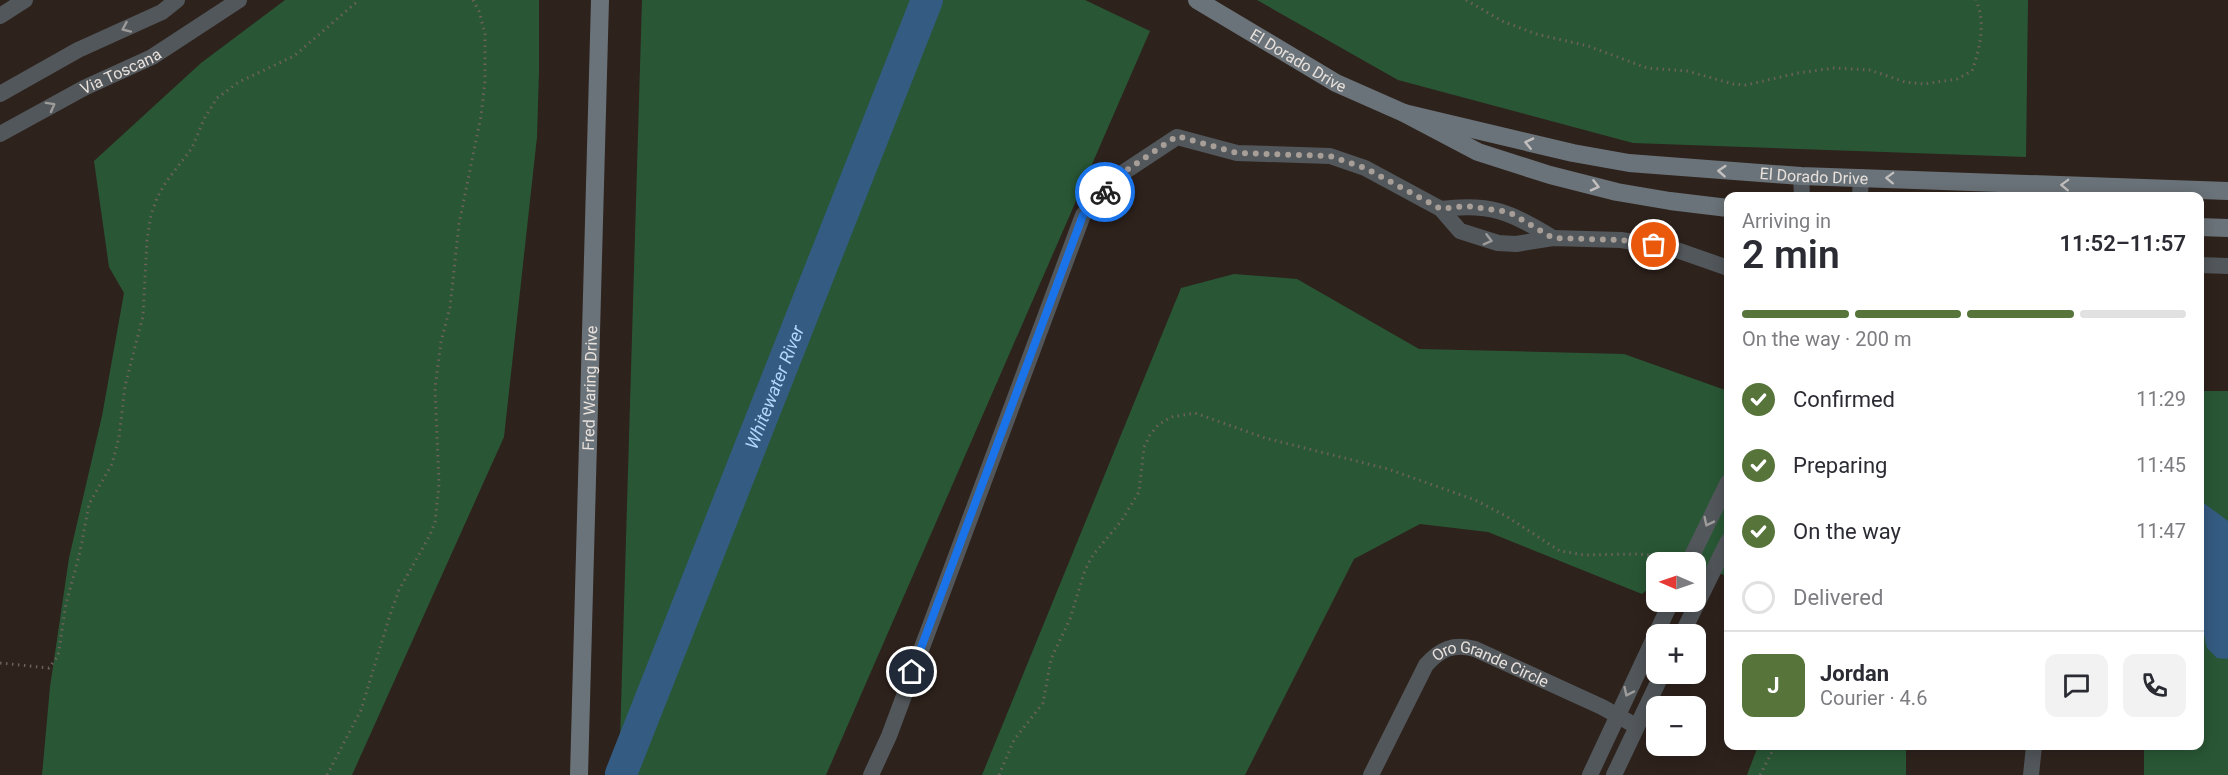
<!DOCTYPE html>
<html lang="en">
<head>
<meta charset="utf-8">
<style>
	body { margin:0; font-family:Roboto,sans-serif; background:#f2f2f3; color:#2b2b33; height:100vh; display:flex; flex-direction:column; font-size:22px; white-space:nowrap }
	* { box-sizing:border-box; margin:0 }
	p { font-size:20px; color:#7c7c81 }
	.icon { flex:none; width:33px; height:33px; fill:none; stroke:currentColor; stroke-width:2; stroke-linecap:round; stroke-linejoin:round }
	.map { position:relative; flex:1; overflow:hidden }
	.details { position:absolute; left:1724px; top:192px; width:480px; height:558px; display:flex; flex-direction:column; background:#fff; border-radius:12px; box-shadow:0 3px 15px #0003 }
	.details>* { flex:none }
	.needle { width:39px; rotate:272deg }
	.controls { position:absolute; left:1646px; top:552px; display:grid; gap:12px }
	.controls a { display:grid; place-items:center; width:60px; height:60px; border-radius:12px; background:#fff; box-shadow:0 3px 15px #0003; font-size:30px }
	.pin { position:absolute; display:grid; place-items:center; width:51px; height:51px; color:#fff; margin:-26px; border:3px solid #fff; border-radius:50%; box-shadow:0 2px 6px #0007 }
	.courier { position:absolute; display:grid; place-items:center; width:60px; height:60px; margin:-30px; border:4px solid #1a73e8; border-radius:50%; background:#fff; color:#222; box-shadow:0 2px 8px #0007 }
	.overview em { font-style:normal; font-weight:600 }
	.overview div { display:flex; flex-direction:column-reverse }
	.overview { display:flex; align-items:center; justify-content:space-between; height:102px; padding:0 18px }
	h1 { font-size:39px; font-weight:600; line-height:45px }
	.bar { display:grid; grid-template-columns:repeat(4,1fr); gap:9px 6px; align-content:center; height:72px; padding:0 18px }
	.bar i { height:8px; border-radius:4px; background:#e1e1e2 }
	.bar .selected { background:#57743b }
	.bar p { grid-column:span 4 }
	.line { display:flex; align-items:center; gap:15px; padding:0 18px; border-top:2px solid #e1e1e2 }
	.line div { flex:1 }
	.round { display:grid; place-items:center; flex:none; width:63px; height:63px; border-radius:12px; background:#f2f2f3 }
	ol { padding:0 18px; list-style:none }
	li { display:flex; align-items:center; gap:18px; height:66px }
	li p { margin-inline-start:auto }
	li .icon { padding:6px; border-radius:50%; background:#57743b; color:#fff; stroke-width:4 }
	li:last-child { color:#7c7c81 }
	li i { width:33px; height:33px; border:3px solid #e1e1e2; border-radius:50% }
	.map>svg:first-child { display:block }
	.green { fill:#295735 }
	.water { fill:#345b81 }
	.lines { fill:none; stroke-linecap:round; stroke-linejoin:round }
	.river { stroke:#345b81; stroke-width:32 }
	.path { stroke:#6c615b; stroke-width:3; stroke-dasharray:1.5 4.5; stroke-linecap:butt }
	.street { stroke:#52575b; stroke-width:16 }
	.secondary { stroke:#6a7379; stroke-width:18 }
	.oneway { stroke:#9d9c9b }
	.oneway2 { stroke:#c2bfbe }
	.done { stroke:#a79e98; stroke-width:6; stroke-dasharray:0 10.8 }
	.route { stroke:#1a73e8; stroke-width:8 }
	.labels { text-anchor:middle; dominant-baseline:central; stroke-width:5; stroke-linejoin:round; paint-order:stroke }
	.street-label { font-size:16px; fill:#e8e0db; stroke:#241913 }
	.water-label { font-size:18px; font-style:italic; fill:#b3d6fb; stroke:#241913 }
</style>
</head>
<body>
<div class="map">
<svg width="2228" height="775" viewBox="0 0 2228 775">
	<rect width="100%" height="100%" fill="#2e221c"/>
	<g class="green">
		<polygon points="285,0 539,0 539,71 537,137 504,437 352,775 42,775 50,687 69,558 102,416 124,293 109,267 94,161 201,63"/>
		<polygon points="642,0 1085,0 1150,31 826,775 619,775"/>
		<polygon points="1257,0 2028,0 2026,157 1633,143 1398,80"/>
		<polygon points="1234,274 1297,279 1419,349 1624,354 1728,391 1728,576 1695,567 1695,562 1656,562 1656,582 1642,594 1488,532 1420,524 1354,559 1245,775 982,775 1181,288"/>
		<polygon points="2199,391 2228,391 2228,775 2144,775 2144,746 2199,746"/>
		<polygon points="1758,746 1906,746 1906,775 1747,775"/>
	</g>
	<polygon class="water" points="2199,497 2201,501 2228,521 2228,659 2217,658 2207,648 2199,612"/>
	<g class="lines">
		<path class="river" id="s1" d="M621,774L927,0"/>
		<g class="path">
			<path d="M1466,0L1502,21L1536,34L1588,46L1647,68L1687,71L1733,84L1746,85L1798,73L1834,68L1870,70L1905,82L1924,84L1957,79L1972,71C1980,48 1986,23 1976,0"/>
			<polyline points="0,663 49,668 58,656 66,604 80,552 89,504 112,464 119,437 125,386 143,316 147,240 151,215 157,198 166,182 192,148 204,119 217,98 239,82 294,56 359,0"/>
			<polyline points="327,775 361,710 390,615 399,590 430,535 435,522 439,484 435,388 441,342 450,307 459,224 481,116 485,81 485,34 479,11 473,0"/>
			<polyline points="999,775 1014,740 1043,703 1051,659 1070,619 1085,570 1093,555 1122,520 1139,492 1144,447 1150,435 1158,425 1171,417 1195,413 1265,438 1388,469 1475,500 1506,516 1560,551 1584,555 1637,554 1673,557"/>
			<polyline points="1760,775 1775,746"/>
		</g>
		<g class="street">
			<polyline points="0,16 25,0"/>
			<polyline points="0,94 78,50 162,12 177,0"/>
			<path id="s2" d="M0,134L84,88L152,57L239,0"/>
			<polyline points="1801,176 1802,196"/>
			<polyline points="1860,196 1861,177"/>
			<path d="M1441,209C1491,203 1511,212 1553,238"/>
			<polyline points="2199,265 2228,266"/>
			<polyline points="1689,562 1728,482"/>
			<polyline points="1682,634 1728,541"/>
			<polyline points="871,775 889,736 1083,215 1124,172 1177,137 1237,153 1330,156 1365,168 1441,209 1460,231 1498,243 1516,244 1553,238 1621,240 1671,248 1728,268"/>
			<path id="s3" d="M1371,775L1426,665C1440,649 1454,643 1475,649L1602,707L1636,726"/>
			<polyline points="1590,775 1671,602"/>
			<polyline points="1614,775 1662,674"/>
			<polyline points="2031,775 2034,746"/>
		</g>
		<g class="secondary">
			<path id="s4" d="M1197,0L1336,83L1404,113L1478,152L1550,175L1617,192L1670,201L1728,208"/>
			<path id="s5" d="M1404,113L1573,153L1629,163L1801,176L2228,191"/>
			<polyline points="2199,227 2228,228"/>
			<path id="s6" d="M579,775L600,0"/>
		</g>
	</g>
	<defs><path id="oneway-chevron" d="M-2-3.5L2.5 0L-2 3.5" fill="none" stroke-width="1.6" stroke-linecap="round" stroke-linejoin="round" transform="scale(1.5)"/></defs>
	<g class="oneway">
		<use href="#oneway-chevron" transform="translate(126 28) rotate(156)"/>
		<use href="#oneway-chevron" transform="translate(51 106) rotate(-29)"/>
		<use href="#oneway-chevron" transform="translate(1488 240) rotate(15)"/>
		<use href="#oneway-chevron" transform="translate(1708 522) rotate(116)"/>
		<use href="#oneway-chevron" transform="translate(1628 692) rotate(115)"/>
	</g>
	<g class="oneway2">
		<use href="#oneway-chevron" transform="translate(1529 143) rotate(-167)"/>
		<use href="#oneway-chevron" transform="translate(1722 171) rotate(-176)"/>
		<use href="#oneway-chevron" transform="translate(1890 178) rotate(-178)"/>
		<use href="#oneway-chevron" transform="translate(2065 185) rotate(-178)"/>
		<use href="#oneway-chevron" transform="translate(1595 186) rotate(14)"/>
	</g>
	<g class="lines">
		<polyline class="done" points="1105,192 1124,172 1177,136 1237,153 1330,156 1365,168 1441,209 1466,206 1509,212 1553,238 1621,240 1654,245"/>
		<polyline class="route" points="912,672 1083,215 1105,192"/>
	</g>
	<g class="labels">
		<g class="street-label">
			<text stroke="none"><textPath href="#s4" startOffset="118">El Dorado Drive</textPath></text>
			<text stroke="none"><textPath href="#s2" startOffset="136">Via Toscana</textPath></text>
			<text stroke="none"><textPath href="#s5" startOffset="416">El Dorado Drive</textPath></text>
			<text stroke="none"><textPath href="#s6" startOffset="387">Fred Waring Drive</textPath></text>
			<text stroke="none"><textPath href="#s3" startOffset="196">Oro Grande Circle</textPath></text>
		</g>
		<g class="water-label">
			<text stroke="none"><textPath href="#s1" startOffset="416">Whitewater River</textPath></text>
		</g>
	</g>
</svg>
<div class="controls">
<a><svg class="needle" viewBox="-14 -14 28 28"><path d="M0-13l5 13h-10z" fill="#e53935"/><path d="M0 13l5-13h-10z" fill="#7c7c81"/></svg></a>
<a>+</a>
<a>−</a>
</div>
<div class="pin" style="left:1654px;top:245px;background:#ea580c"><svg class="icon" aria-label="bag" viewBox="0 0 24 24"><path d="M5 8h14l-1 12H6zM9 8a3 3 0 0 1 6 0"/></svg></div>
<div class="pin" style="left:912px;top:672px;background:#1f2937"><svg class="icon" aria-label="home" viewBox="0 0 24 24"><path d="M3 11l9-7 9 7M6 9v11h12V9"/></svg></div>
<div class="courier" style="left:1105px;top:192px"><svg class="icon" aria-label="bike" viewBox="0 0 24 24"><circle cx="6" cy="16" r="4"/><circle cx="18" cy="16" r="4"/><path d="M6 16l4-8h5l3 8M10 8l3 8H6M13 5h3"/></svg></div>
<section class="details">
<div class="overview"><div><h1>2 min</h1><p>Arriving in</p></div><em>11:52–11:57</em></div>
<div class="bar"><i class="selected"></i><i class="selected"></i><i class="selected"></i><i></i><p>On the way · 200 m</p></div>
<ol>
<li><svg class="icon" aria-label="check" viewBox="0 0 24 24"><path d="M5 12l5 5 9-10"/></svg>Confirmed<p>11:29</p></li>
<li><svg class="icon" aria-label="check" viewBox="0 0 24 24"><path d="M5 12l5 5 9-10"/></svg>Preparing<p>11:45</p></li>
<li><svg class="icon" aria-label="check" viewBox="0 0 24 24"><path d="M5 12l5 5 9-10"/></svg>On the way<p>11:47</p></li>
<li><i></i>Delivered</li>
</ol>
<div class="line" style="height:108px"><b class="round" style="background:#57743b;color:#fff">J</b><div><b>Jordan</b><p>Courier · 4.6</p></div><a class="round"><svg class="icon" aria-label="chat" viewBox="0 0 24 24"><path d="M4 5h16v11H9l-5 4z"/></svg></a><a class="round"><svg class="icon" aria-label="phone" viewBox="0 0 24 24"><path d="M5 4h4l2 5-3 2q2 4 5 5l2-3 5 2v4C11 20 4 13 5 4z"/></svg></a></div>
</section>
</div>
</body>
</html>
